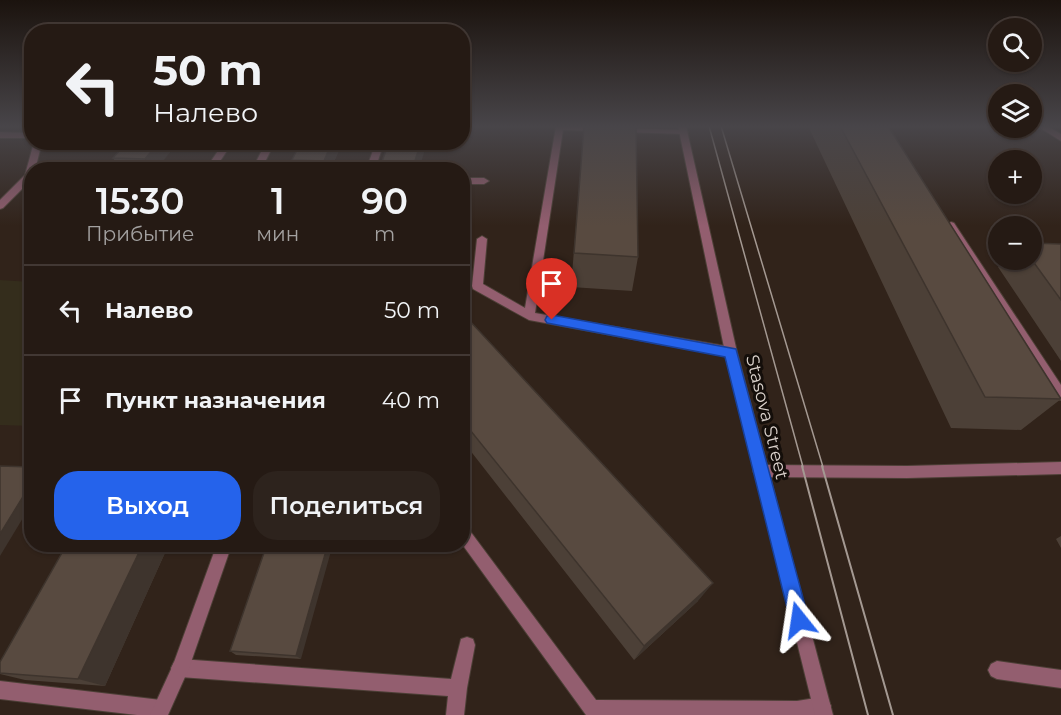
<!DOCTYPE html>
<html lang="ru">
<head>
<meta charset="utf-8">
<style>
	:root { --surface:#251a14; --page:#2d231d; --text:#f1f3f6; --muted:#a3a1a0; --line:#423834; --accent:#2563eb }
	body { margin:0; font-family:Montserrat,sans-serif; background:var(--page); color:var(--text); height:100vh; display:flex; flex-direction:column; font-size:22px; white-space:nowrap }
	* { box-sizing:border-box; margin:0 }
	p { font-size:20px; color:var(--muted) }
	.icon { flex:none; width:33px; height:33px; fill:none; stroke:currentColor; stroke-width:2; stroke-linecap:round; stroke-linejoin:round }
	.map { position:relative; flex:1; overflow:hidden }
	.drawer { position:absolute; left:24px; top:162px; width:446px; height:390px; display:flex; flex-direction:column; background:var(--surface); border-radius:24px; box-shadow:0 2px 4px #0004,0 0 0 2px var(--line) }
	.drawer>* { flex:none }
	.guide { position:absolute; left:24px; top:24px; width:446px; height:126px; border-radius:24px; box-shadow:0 2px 4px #0004,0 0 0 2px var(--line); background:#251a14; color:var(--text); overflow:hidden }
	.tools { position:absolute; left:988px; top:18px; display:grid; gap:12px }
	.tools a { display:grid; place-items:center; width:54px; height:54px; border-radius:50%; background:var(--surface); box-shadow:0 2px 4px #0004,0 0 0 2px var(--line); font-size:30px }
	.pin { position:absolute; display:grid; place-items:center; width:51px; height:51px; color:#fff; margin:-62px -26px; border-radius:50% 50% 50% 0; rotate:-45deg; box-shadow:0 0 6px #0007 }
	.pin .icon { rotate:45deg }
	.me { position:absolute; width:66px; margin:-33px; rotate:345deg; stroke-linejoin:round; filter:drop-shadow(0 0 4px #0008) }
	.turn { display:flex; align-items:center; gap:21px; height:126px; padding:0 30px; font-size:27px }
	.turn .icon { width:78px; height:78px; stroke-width:2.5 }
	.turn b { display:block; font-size:42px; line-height:51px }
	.eta { display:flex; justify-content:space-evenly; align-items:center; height:102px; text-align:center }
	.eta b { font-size:36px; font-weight:600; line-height:42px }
	.button { display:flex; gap:12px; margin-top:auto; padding:12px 30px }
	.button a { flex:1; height:69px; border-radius:24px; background:var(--accent); color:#fff; font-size:24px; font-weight:600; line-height:69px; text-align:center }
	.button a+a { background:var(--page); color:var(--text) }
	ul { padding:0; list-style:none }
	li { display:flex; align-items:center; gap:18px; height:90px; padding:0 30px; border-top:2px solid var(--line) }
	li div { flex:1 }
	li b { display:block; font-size:22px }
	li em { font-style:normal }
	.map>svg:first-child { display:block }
	.education { fill:#342d1c }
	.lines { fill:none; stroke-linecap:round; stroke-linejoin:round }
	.lane-casing { stroke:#4c3f36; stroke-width:2 }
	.street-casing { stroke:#4c3f36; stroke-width:2 }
	.lane { fill:#935e6f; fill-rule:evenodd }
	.street { fill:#935e6f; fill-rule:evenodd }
	.tram-far1 { stroke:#a49992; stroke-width:1.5 }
	.tram { stroke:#a49992; stroke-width:2 }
	.wall { fill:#4c4037 }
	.shaded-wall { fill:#3e342d }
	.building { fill:#584a40; stroke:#3e342d; stroke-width:1.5 }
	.route { fill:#2563eb; stroke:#184099; stroke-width:1.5 }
	.labels { text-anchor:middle; stroke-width:6; stroke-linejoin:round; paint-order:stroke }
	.street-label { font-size:18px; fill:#dbd2cc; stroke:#140e0a }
</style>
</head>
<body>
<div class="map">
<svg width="1061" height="715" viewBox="0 0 1061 715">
	<rect width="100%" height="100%" fill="#31231a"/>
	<path class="education" d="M0,280L31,282V426L0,425Z"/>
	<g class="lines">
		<g class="lane-casing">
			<path id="lane" d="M556,126L599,127L603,129L599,131L563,130L535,313L731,347L735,349L737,352L735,355L731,357L529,320L473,289L472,286L477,239L482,236L487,239L483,284L525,308Z
				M617,128L684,130L688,132L684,134L620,132H617Z
				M0,132L32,133V138H0Z
				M34,142H42L35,170H32V179L3,208L0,209V200L25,175Z
				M224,142H233L214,170H205Z
				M266,142H275L261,170H252Z
				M462,178H484L489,181L484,184H462Z
				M951,222L954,223L1061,385V400L1057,399L946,225Z
				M1061,462V474L907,478L760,477L755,475L753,471L755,467L760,465L907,466Z
				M462,525L467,527L596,700L797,701L822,697L828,700L831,706L828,712L821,715H586L462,544Z
				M467,637L473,639L475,645L467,688L464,715H446L448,696L180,677L174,674L171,668L174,662L180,659L451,679L461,639Z
				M997,661L1061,670V688L997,679L991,676L988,670L991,664Z
				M0,681L161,700L167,703L170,709L167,715H137L0,699Z"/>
		</g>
		<g class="street-casing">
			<path id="street" d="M678,126H686L737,352L833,715H815L725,352Z
				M1037,126H1047L1061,134V141Z
				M376,142H384L375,170H366Z
				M217,544H232L189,668L168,715H150L173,665Z"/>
		</g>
		<use href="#lane" class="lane"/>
		<use href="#street" class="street"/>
		<path class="tram-far1" d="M709,126L803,467
			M721,126L823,467"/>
		<path class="tram" d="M802,466L868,715
			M822,466L893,715"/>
	</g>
	<path class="wall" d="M584,126L638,257L632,291L571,287Z
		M808,126H888L1061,399L1021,430L951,428Z
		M127,142L156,170H120L113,158Z
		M301,142H343L330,170H296L292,160Z
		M1061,244V361L998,267L1005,260H1032Z
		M32,245V258L26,252Z
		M462,322L698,601L634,660L462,440Z
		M1061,536V548L1056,539Z
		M67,544H169L105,686L25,680L0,674V662Z
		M267,544L301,659L236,655L230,651Z"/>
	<path class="shaded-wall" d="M159,142H178L156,170H151L145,159Z
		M332,142H343L330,170H326L324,161Z
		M421,142H427L419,170H412Z
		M32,482V503L0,556V534Z
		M143,544H169L105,686L78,679Z
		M328,544H333L301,659L296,656Z
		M713,583L698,601L634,660L644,646Z"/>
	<path class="building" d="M584,126H636L638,257L574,253Z
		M840,126H888L1061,399L985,397Z
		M127,142H159L145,159L113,158Z
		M301,142H332L324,161L292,160Z
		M389,142H421L412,170H379Z
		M1032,243L1061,244V300L1032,260Z
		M32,245V252H26Z
		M468,319L713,583L644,646L462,420V322Z
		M0,466L32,467V482L0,534Z
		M67,544H143L78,679L0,673V662Z
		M267,544H328L296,656L230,651Z"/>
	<linearGradient id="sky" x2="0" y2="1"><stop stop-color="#1b130e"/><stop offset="0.56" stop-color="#484549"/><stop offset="1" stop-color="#484549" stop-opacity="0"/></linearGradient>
	<rect width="1061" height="226" fill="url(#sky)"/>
	<path class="route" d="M552,315L736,349L809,620L806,627L799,630L793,627L790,620L725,357L547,323L545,320L547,316Z"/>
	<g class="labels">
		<g class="street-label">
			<text transform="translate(767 417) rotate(76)" y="6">Stasova Street</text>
		</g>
	</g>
</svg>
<div class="tools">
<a><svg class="icon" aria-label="search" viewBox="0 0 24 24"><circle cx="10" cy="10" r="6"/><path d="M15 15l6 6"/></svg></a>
<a><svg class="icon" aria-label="layers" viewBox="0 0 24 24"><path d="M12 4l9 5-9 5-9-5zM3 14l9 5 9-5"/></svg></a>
<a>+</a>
<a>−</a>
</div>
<div class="pin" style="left:552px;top:320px;background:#d93025"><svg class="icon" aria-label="arrive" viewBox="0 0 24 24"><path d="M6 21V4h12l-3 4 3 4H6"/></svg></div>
<svg class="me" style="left:799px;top:620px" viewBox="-20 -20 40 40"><path d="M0-17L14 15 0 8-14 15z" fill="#2563eb" stroke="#fff" stroke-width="4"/></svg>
<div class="guide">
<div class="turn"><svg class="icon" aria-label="left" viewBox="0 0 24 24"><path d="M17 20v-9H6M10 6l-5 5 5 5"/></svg><div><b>50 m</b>Налево</div></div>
</div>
<section class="drawer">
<div class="eta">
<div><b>15:30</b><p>Прибытие</p></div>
<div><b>1</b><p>мин</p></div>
<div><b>90</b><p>m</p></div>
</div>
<ul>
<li><svg class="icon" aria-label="left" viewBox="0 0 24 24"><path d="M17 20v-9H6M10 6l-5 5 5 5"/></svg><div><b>Налево</b></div><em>50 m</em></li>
<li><svg class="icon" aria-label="arrive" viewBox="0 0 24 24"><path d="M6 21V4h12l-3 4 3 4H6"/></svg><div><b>Пункт назначения</b></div><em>40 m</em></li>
</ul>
<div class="button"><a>Выход</a><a>Поделиться</a></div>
</section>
</div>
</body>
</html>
